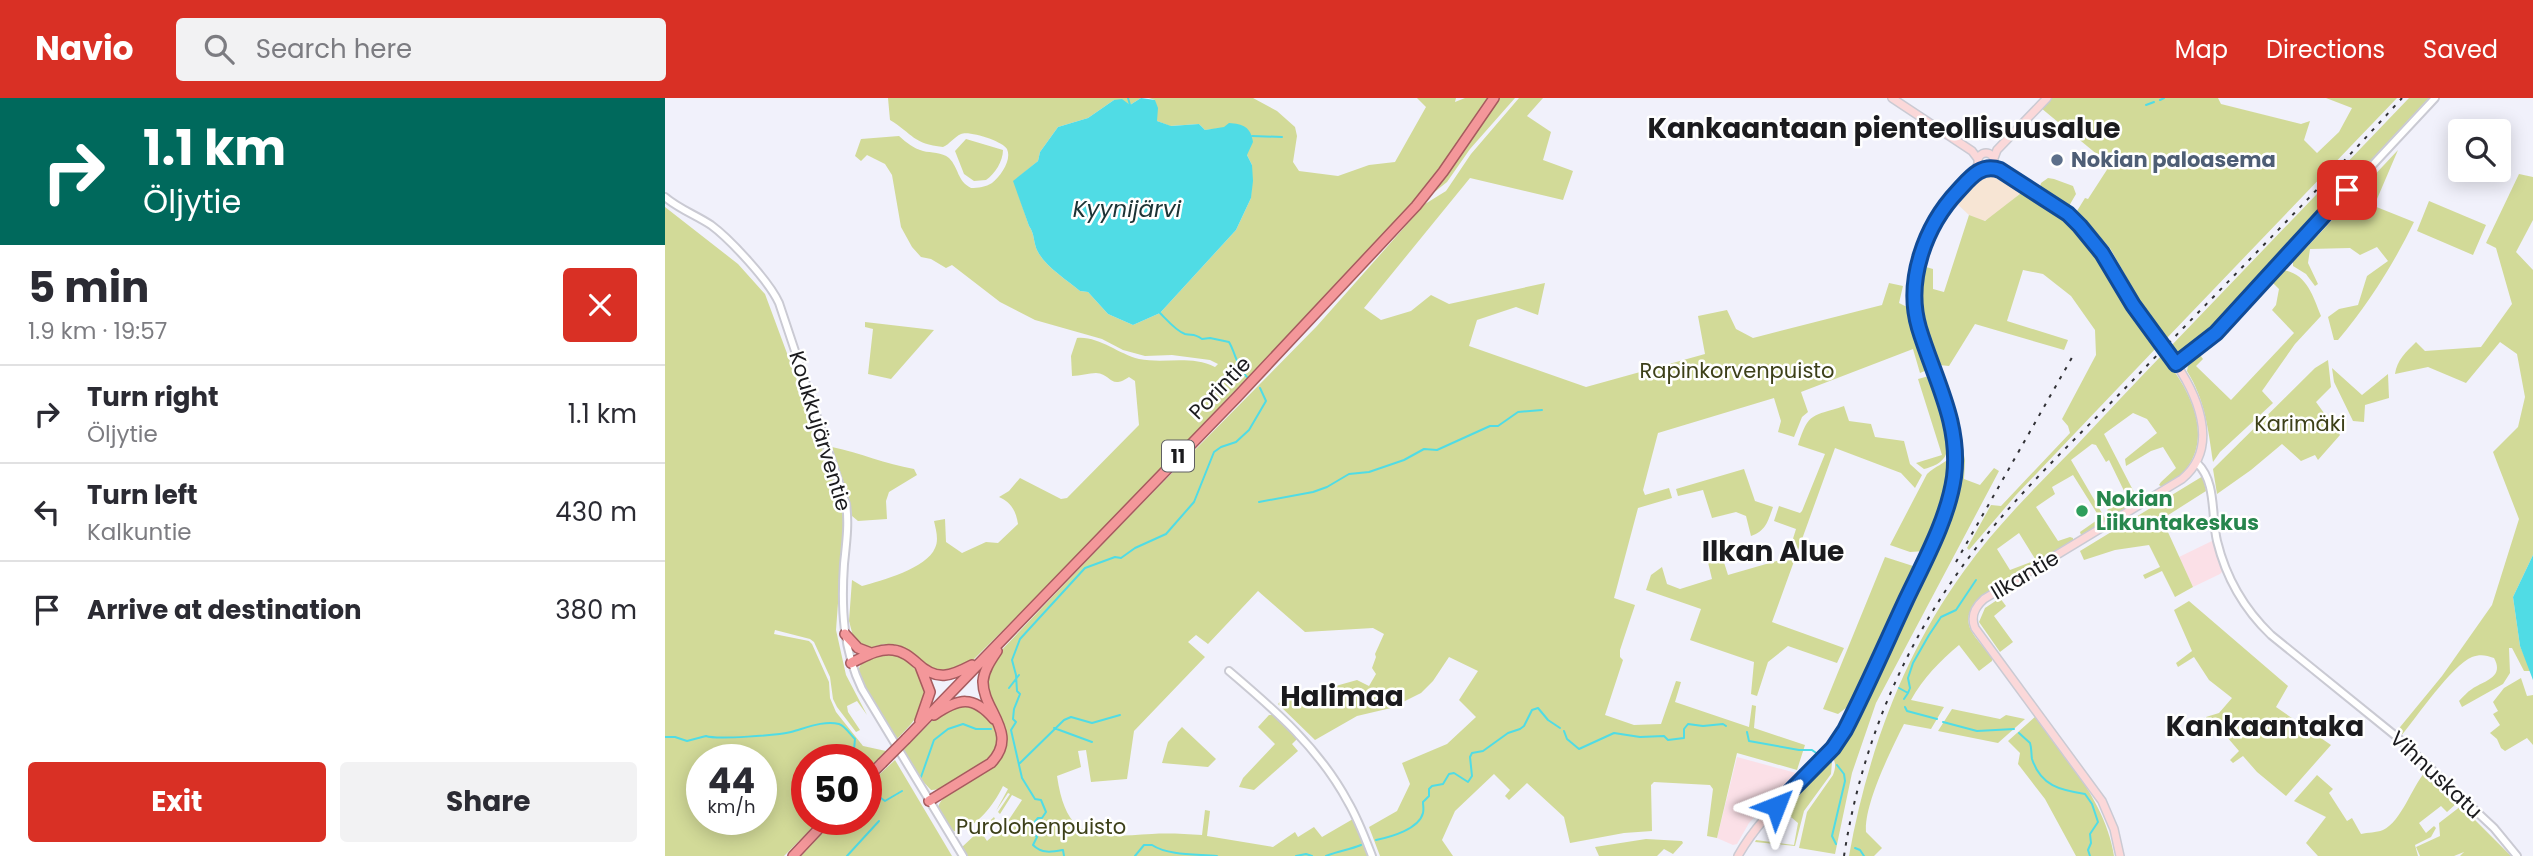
<!DOCTYPE html>
<html lang="en">
<head>
<meta charset="utf-8">
<style>
	:root { --surface:#fff; --page:#f2f2f3; --text:#2b2b33; --muted:#7c7c81; --line:#e1e1e2; --accent:#d93025 }
	body { margin:0; font-family:Poppins,sans-serif; background:var(--page); color:var(--text); height:100vh; display:flex; flex-direction:column; font-size:26px; white-space:nowrap }
	* { box-sizing:border-box; margin:0 }
	p { font-size:23px; color:var(--muted) }
	.icon { flex:none; width:38px; height:38px; fill:none; stroke:currentColor; stroke-width:2; stroke-linecap:round; stroke-linejoin:round }
	.map { position:relative; flex:1; overflow:hidden }
	.sheet { display:flex; flex-direction:column; background:var(--surface); width:665px }
	.sheet>* { flex:none }
	.hud { background:#00695c; color:#fff; overflow:hidden }
	.buttons { position:absolute; left:1783px; top:21px; display:grid; gap:14px }
	.buttons a { display:grid; place-items:center; width:63px; height:63px; border-radius:7px; background:var(--surface); box-shadow:0 4px 18px #0003; font-size:35px }
	.speed { position:absolute; left:21px; top:646px; display:flex; gap:14px; font-size:35px; font-weight:700; text-align:center }
	.speed>* { display:grid; place-content:center; width:91px; height:91px; border-radius:50%; background:var(--surface); box-shadow:0 4px 18px #0003; line-height:1 }
	.speed small { font-size:18px; font-weight:400 }
	.speed .limit { border:10px solid #d22; background:#fff; color:#111 }
	.pin { position:absolute; display:grid; place-items:center; width:60px; height:60px; color:#fff; margin:-30px; border-radius:14px; box-shadow:0 4px 10px #0006 }
	.me { position:absolute; width:77px; margin:-38px; rotate:45deg; stroke-linejoin:round; filter:drop-shadow(0 0 5px #0008) }
	.turn { display:flex; align-items:center; gap:24px; height:147px; padding:0 28px; font-size:32px }
	.turn .icon { width:91px; height:91px; stroke-width:2.5 }
	.turn b { display:block; font-size:49px; line-height:60px }
	.round { display:grid; place-items:center; flex:none; width:74px; height:74px; border-radius:7px; background:var(--page) }
	.overview { display:flex; align-items:center; justify-content:space-between; height:119px; padding:0 28px }
	h1 { font-size:42px; font-weight:700; line-height:52px }
	.cta { display:flex; gap:14px; margin-top:auto; padding:14px 28px }
	.cta a { flex:1; height:80px; border-radius:7px; background:var(--accent); color:#fff; font-size:28px; font-weight:700; line-height:80px; text-align:center }
	.cta a+a { background:var(--page); color:var(--text) }
	ul { padding:0; list-style:none }
	li { display:flex; align-items:center; gap:21px; height:98px; padding:0 28px; border-top:2px solid var(--line) }
	li div { flex:1 }
	li b { display:block; font-size:26px }
	li em { font-style:normal }
	header { display:flex; align-items:center; gap:42px; box-sizing:border-box; height:98px; padding:0 35px; background:var(--accent); color:#fff }
	header strong { font-size:33px }
	nav { display:flex; gap:38px; margin-inline-start:auto; font-size:24px }
	.search { width:490px; height:63px; background:var(--page); display:flex; align-items:center; gap:18px; box-sizing:border-box; padding:0 24px; border-radius:7px; color:var(--muted); font-size:26px }
	main { display:flex; flex:1; min-height:0 }
	.map>svg:first-child { display:block }
	.commercial { fill:#f7e5d4 }
	.education { fill:#fbe0e7 }
	.green { fill:#d2da98; fill-rule:evenodd }
	.water { fill:#50dce5 }
	.lines { fill:none; stroke-linecap:round; stroke-linejoin:round }
	.stream { stroke:#50dce5; stroke-width:2 }
	.tertiary-casing { stroke:#cacad3; stroke-width:10 }
	.secondary-casing { stroke:#cacad3; stroke-width:10 }
	.trunk-casing { stroke:#a65b5e; stroke-width:12 }
	.tertiary { stroke:#fff; stroke-width:6 }
	.secondary { stroke:#fbd8d9; stroke-width:7 }
	.trunk { stroke:#f4979a; stroke-width:9 }
	.rail { stroke:#313135; stroke-width:2; stroke-dasharray:3.5 7; stroke-linecap:butt }
	.secondary-bridge-casing { stroke:#cacad3; stroke-width:10; stroke-linecap:butt }
	.trunk-bridge-casing { stroke:#a65b5e; stroke-width:12; stroke-linecap:butt }
	.secondary-bridge { stroke:#fbd8d9; stroke-width:7 }
	.trunk-bridge { stroke:#f4979a; stroke-width:9 }
	.route-casing { stroke:#114b97; stroke-width:18 }
	.route { stroke:#1a73e8; stroke-width:12 }
	.service-dot { fill:#5c6f8a; stroke:#fff; stroke-width:2.5 }
	.leisure-dot { fill:#2e9e5b; stroke:#fff; stroke-width:2.5 }
	.labels { text-anchor:middle; stroke-width:5; stroke-linejoin:round; paint-order:stroke }
	.shield { fill:#fff; stroke:#5f5f62; stroke-width:2 }
	.shield-label { font-size:19px; font-weight:bold; fill:#1b1b1e }
	.service-label { font-size:21px; font-weight:bold; fill:#4e5e75; stroke:#fff; text-anchor:start }
	.park-label { font-size:21px; fill:#3d4019; stroke:#fff }
	.street-label { font-size:21px; fill:#1b1b1e; stroke:#fff }
	.leisure-label { font-size:21px; font-weight:bold; fill:#27864d; stroke:#fff; text-anchor:start }
	.water-label { font-size:23px; font-style:italic; fill:#1c3335; stroke:#fff }
	.district-label { font-size:28px; font-weight:bold; fill:#1b1b1e; stroke:#fff }
</style>
</head>
<body>
<header>
<strong>Navio</strong>
<div class="search"><svg class="icon" aria-label="search" viewBox="0 0 24 24"><circle cx="10" cy="10" r="6"/><path d="M15 15l6 6"/></svg>Search here</div>
<nav><a>Map</a><a>Directions</a><a>Saved</a></nav>
</header>
<main>
<section class="sheet">
<div class="hud">
<div class="turn"><svg class="icon" aria-label="right" viewBox="0 0 24 24"><path d="M7 20v-9h11M14 6l5 5-5 5"/></svg><div><b>1.1 km</b>Öljytie</div></div>
</div>
<div class="overview"><div><h1>5 min</h1><p>1.9 km · 19:57</p></div><a class="round" style="background:#d93025;color:#fff"><svg class="icon" aria-label="close" viewBox="0 0 24 24"><path d="M6 6l12 12M18 6L6 18"/></svg></a></div>
<ul>
<li><svg class="icon" aria-label="right" viewBox="0 0 24 24"><path d="M7 20v-9h11M14 6l5 5-5 5"/></svg><div><b>Turn right</b><p>Öljytie</p></div><em>1.1 km</em></li>
<li><svg class="icon" aria-label="left" viewBox="0 0 24 24"><path d="M17 20v-9H6M10 6l-5 5 5 5"/></svg><div><b>Turn left</b><p>Kalkuntie</p></div><em>430 m</em></li>
<li><svg class="icon" aria-label="arrive" viewBox="0 0 24 24"><path d="M6 21V4h12l-3 4 3 4H6"/></svg><div><b>Arrive at destination</b></div><em>380 m</em></li>
</ul>
<div class="cta"><a>Exit</a><a>Share</a></div>
</section>
<div class="map">
<svg width="1868" height="758" viewBox="0 0 1868 758">
	<rect width="100%" height="100%" fill="#f1f1fb"/>
	<path class="commercial" d="M1322,75L1346,89L1350,87L1349,85L1363,92L1358,93L1326,120L1316,124L1304,117L1288,102L1295,94L1299,98Z"/>
	<path class="education" d="M1549,442L1558,473L1555,476L1528,489L1514,459Z
		M1072,659L1131,675L1084,725L1072,746L1068,747L1052,740Z"/>
	<path class="green" d="M223,0H476L465,7L449,2L423,20L393,29L375,54L373,63L349,83L364,128C370,136 368,145 373,154C381,169 402,182 415,193L423,194L443,216L468,227L495,215L571,132L586,100L587,67L582,57L559,30L540,32L534,26L505,28L492,23L490,2L484,0H588L612,13L630,29L632,38L628,64L634,73L673,78L704,67L730,64L761,9L752,0H791L790,4L800,0H825L752,102L399,472L304,566L287,574L270,573L233,547L219,546L204,550L199,549L189,542L184,523L187,482L197,488C216,483 262,470 270,450C274,442 271,432 269,423L280,421L281,444L297,455L321,444L333,445L353,426C351,413 346,404 334,399L344,393L355,380L396,401L402,400L474,327L470,283L464,279C445,292 447,276 431,275C424,275 415,278 407,278L406,258L412,240C434,238 453,256 474,261C499,266 526,257 550,269L553,266L545,262L507,257L480,258L458,252L437,241L370,222L335,204L287,167L281,170L266,161L256,159L247,149L236,129L227,77L220,66L202,57L196,63L190,58L196,41L234,38C242,45 248,50 258,53C266,55 277,54 284,60C294,70 292,83 306,90C313,90 321,89 327,85C336,78 347,62 342,51C338,43 303,32 296,36C289,39 285,46 278,49C248,46 248,36 225,22Z
		M835,0H850L805,51L782,84L767,96Z
		M854,0H878L862,18L886,34L878,62L908,73L898,102L805,80L699,210L716,222L746,213L766,197L784,206L880,185L873,217L851,209L812,222L804,248L921,289L1040,256L1033,218L1062,212L1071,231L1088,240L1217,207L1224,185L1238,188L1234,205L1242,209L1262,272L1255,275L1248,251L1136,294L1143,314L1137,319L1129,339L1113,334L1116,323L1109,300L993,335L978,392L980,397L1004,390L1007,400L973,410L949,500L970,507L955,552V559L958,562L940,617L969,627L996,626L1011,583L1016,584L1010,604L1084,629L1087,607L1091,608L1089,630L1140,647L1132,672L1072,655L1052,740L1042,738L1048,691L1045,687L989,684L986,687L987,733L959,735L905,745L899,719L862,685L844,702L840,698L845,692L829,676L790,713L777,742L788,758H715L704,729L732,713L745,686L737,665L782,646L811,619L794,602L813,573L784,559L768,583L756,595L726,610L692,618L650,642L613,606L622,596L636,607L649,602L660,591L692,582L704,588L711,576L707,570L711,559L710,556L719,536L708,530L640,534L593,493L543,546L531,537L523,544L540,559L469,633L462,681L426,684L421,652L413,653L416,669L392,678C402,746 431,739 487,736C503,735 520,736 537,737L540,712L545,713L542,738L608,749L630,734L633,739L649,729L657,739L688,721L703,758H300L296,750L329,719L330,721L316,734L322,743L341,726L357,702L347,697L335,716L333,714L345,696L343,695L331,713L343,691L338,688C328,708 313,728 291,734L283,730L273,709C281,687 326,679 339,648C349,625 320,604 321,581C322,573 329,564 332,557L453,430L652,228L760,106L781,93L806,56Z
		M1385,0H1553L1556,6L1636,26L1645,23L1639,42L1652,55L1674,34L1687,10L1661,0H1732L1501,241L1481,214L1445,150L1412,113L1420,100L1423,101L1445,67L1376,10Z
		M1744,0H1764L1542,238L1514,258L1506,248Z
		M301,41L338,52C338,63 330,76 321,82L309,83L299,76L290,53Z
		M1733,52L1709,108L1749,124C1728,167 1704,205 1673,242H1669L1663,219L1674,211L1693,207L1702,178L1723,163L1712,149L1695,157L1685,150L1645,151L1643,165L1653,186L1650,188L1641,176L1628,168V164Z
		M1854,76L1868,79V122L1851,154L1868,172V457L1848,499L1855,548L1866,573H1859L1847,550H1844L1845,575L1838,586L1797,609L1794,603C1798,599 1802,594 1807,591C1818,583 1840,580 1829,560C1821,557 1815,556 1807,559C1787,567 1751,620 1736,638L1731,634L1777,578L1827,507L1854,421L1828,354L1853,329L1860,299L1852,256L1835,244L1801,285L1763,269L1730,276C1732,262 1741,254 1751,244L1760,253L1816,249L1847,206L1831,150L1821,145Z
		M1383,80L1389,81L1408,88L1411,96L1404,108L1375,89L1376,85Z
		M1360,92C1369,95 1376,101 1383,107C1435,144 1457,198 1493,248L1351,397L1304,452L1302,450L1326,407L1336,408L1405,335L1403,328L1397,321L1431,257L1430,232L1406,198L1378,176L1358,172L1342,223L1403,242L1399,252L1310,226L1284,268L1274,267C1269,252 1262,237 1257,221C1248,192 1259,159 1269,131L1272,133L1261,169L1268,171V191L1279,194L1304,117L1320,123Z
		M1764,103L1821,127L1808,157L1752,133Z
		M0,109L73,166L100,196L176,401L179,425L171,532L181,577L202,617L192,603L182,608L183,614L195,632L191,634L172,609L168,601L165,579L149,544L145,541L110,532L109,536L144,543L147,546L164,584L165,600L171,614L198,648L221,653L201,674V662H142V721H156L119,758H0ZM37,662H96V721H37Z
		M1618,172C1642,176 1648,198 1656,218L1630,246L1597,293L1608,305L1555,354L1548,364C1543,330 1540,302 1522,273L1523,268L1535,257L1538,261L1531,268L1566,302L1629,235L1607,212L1611,207L1614,191L1608,185L1601,192L1599,190Z
		M200,224L269,232L226,281L203,276L208,231L200,229Z
		M1497,257C1521,286 1549,333 1522,370C1516,378 1506,384 1497,389L1494,387L1496,384L1511,370L1498,349L1486,353L1461,368L1460,361L1492,335L1482,321L1468,315L1439,336L1472,400L1469,406L1448,419L1442,412L1462,399L1444,362L1441,364L1431,347L1427,346L1406,362L1441,422L1440,424L1416,437L1415,434L1435,420L1408,377L1387,389L1390,396L1371,409L1393,443L1405,439L1408,440V444L1374,464H1372L1354,435L1332,451L1345,472L1366,464L1367,466L1364,470C1345,482 1291,503 1306,532C1311,542 1320,550 1327,559V563L1314,573L1294,547C1275,563 1258,580 1246,602L1279,609L1266,631L1239,626C1226,652 1199,706 1201,734L1217,750L1209,758H1184C1202,657 1238,557 1299,473C1331,428 1370,390 1409,350C1438,319 1467,288 1497,257Z
		M1663,262L1666,289L1651,304L1675,337L1653,362L1650,357L1636,363L1617,346L1586,372L1552,396L1548,371L1650,270Z
		M1667,270L1697,297L1723,276L1724,300L1700,307L1699,324L1688,323L1669,284Z
		M1264,278C1269,296 1287,338 1281,356C1278,365 1267,369 1259,371L1251,365L1277,357L1253,281Z
		M1179,308L1184,323L1206,326L1210,339L1239,343L1245,366L1257,377L1250,390L1236,375L1170,350L1107,524L1179,550L1172,565L1123,548L1103,564L1092,598L1086,596L1089,564L1025,542L1036,511L981,492L986,477L997,469L1002,486L1015,491L1047,481L1041,456L1055,452L1063,477L1122,460L1131,431L1109,423L1114,408L1135,415L1137,413L1160,356L1133,347C1144,313 1147,319 1179,308Z
		M1294,327L1300,363L1299,381L1315,387L1329,370L1334,373L1211,605L1187,675L1170,756L1134,750L1142,714L1168,677C1171,669 1171,664 1166,656L1198,608L1278,434L1292,378L1293,361L1290,328Z
		M167,349C196,355 220,366 249,371L252,377L224,394L221,403L222,421L193,423L187,418L184,400Z
		M1287,357L1281,403L1260,453L1245,454L1225,447L1262,376C1270,368 1280,366 1287,357Z
		M1079,371L1090,403L1108,409C1103,423 1101,433 1086,438L1081,418L1071,414L1047,420L1038,392L1013,398L1011,391Z
		M1538,378L1541,393L1497,421L1528,489L1510,499L1497,473L1480,481L1478,477L1495,469L1484,447L1450,452L1419,462L1415,453Z
		M1220,459L1248,468L1251,473L1189,604L1173,616L1158,611Z
		M1335,500L1341,508L1329,518L1348,544L1335,554L1314,524L1320,510Z
		M1524,503L1623,588L1611,609L1666,647L1621,698L1592,674L1578,658L1568,665L1565,662L1574,653L1550,625L1541,621V619L1554,615L1567,600L1544,582L1529,559L1513,569L1511,565L1527,553L1509,512Z
		M220,555C233,555 240,560 249,570C274,598 252,621 231,642C223,630 187,579 195,568C199,561 212,558 220,555Z
		M1856,580L1862,598L1868,597V647L1862,640L1840,653L1836,650L1832,641L1825,635L1835,627L1828,616L1833,613L1828,604L1839,590Z
		M297,606C308,607 312,610 321,617C353,644 318,666 296,679C286,684 277,692 266,692L251,676L237,653L270,620Z
		M1287,611L1335,621L1341,617L1360,621L1333,645L1273,633Z
		M604,617H609L633,640L627,646L633,653L589,692L574,689L578,680L610,646L593,629Z
		M1371,618C1401,661 1441,705 1449,758H1411L1380,701L1353,666L1355,655L1343,643Z
		M517,629L551,661L543,669L497,665L503,644Z
		M1164,659L1167,664L1166,676L1139,713L1130,748L1090,744L1091,742L1129,747L1133,725L1114,709Z
		M230,662L287,758H136L171,721H201V689Z
		M1760,674L1793,704L1782,714L1776,708L1754,725L1761,735L1769,728L1771,730L1766,739L1750,747L1753,758H1653L1641,745L1661,719L1629,703L1652,677L1668,691L1664,695L1682,723L1687,720L1696,736C1703,734 1711,735 1718,732C1736,724 1747,689 1760,674Z
		M1796,708L1846,758H1795L1799,754L1789,758H1755L1751,749L1775,738L1774,725Z
		M981,741L1017,743L1018,745L1008,756L999,751L992,758H934L930,749Z"/>
	<path class="water" d="M476,0L490,2L493,10L492,23L506,28L534,26L540,32L559,29L564,25C578,26 586,29 588,44L582,57L587,67L588,83L586,100L571,132L495,215L468,227L443,216L423,194L415,193C402,182 381,169 373,154C368,145 370,136 364,128L348,83L373,63L375,54L393,29L423,20L449,2L457,1L465,7Z
		M1868,457V582L1855,548L1848,499Z"/>
	<g class="lines">
		<path class="stream" d="M463,0L465,7
			M1495,2L1499,0
			M1481,7L1489,4
			M587,38L617,39
			M495,215C502,222 511,233 520,236C528,238 528,235 537,241L545,240L564,244C571,256 572,270 582,279
			M594,404L648,394L662,389L684,376L704,374L739,362L759,351L772,352L825,328H833L853,314L877,312
			M344,590L354,577
			M1234,590L1243,595L1239,601
			M1243,595L1245,590L1243,580L1248,565L1264,537L1276,519L1291,512L1311,482
			M1240,609L1242,613L1272,621
			M1278,624L1312,633L1349,631
			M389,630L427,644
			M899,633L902,641L914,651L949,635L975,639L999,638L1003,642L1019,640V631L1023,626L1038,628L1058,626L1061,628
			M1082,634L1084,643L1134,652H1147L1154,657
			M1354,635L1365,645C1367,651 1366,656 1367,661C1376,688 1395,692 1420,696L1427,706L1433,724L1425,736L1426,745L1423,752L1425,758
			M0,639H10L22,643L41,638C51,642 114,637 126,634C141,630 159,622 174,626C180,628 185,636 190,641L188,662
			M1163,662L1166,664
			M355,665L399,622L406,619L427,625L455,617
			M256,679L269,642L283,631L298,626L311,631H326
			M202,690L220,703L237,693
			M711,742C726,739 754,731 758,715C759,711 758,708 758,704L764,698V691L767,688L778,686L784,676L789,675L803,684L807,678L805,659L807,655L818,653L843,635L855,631L859,628L867,612L873,610L883,622L895,630
			M1171,746L1167,738L1180,683L1179,676L1172,667
			M1190,750L1195,752L1199,758
			M182,758L214,723
			M399,758L398,752C387,754 377,756 368,747L372,739L367,733L368,726L373,720H377L381,714L376,702L370,701L357,680L346,632L351,624L348,621L349,611L355,596L352,593L351,577L347,562L355,541L420,470L450,459L456,460L470,450L501,436L529,404L549,354L556,349L571,344L584,332L601,303L595,290
			M470,758L479,747H487C504,758 532,756 552,758
			M631,758L641,756L647,758
			M661,758C673,753 684,752 696,747"/>
		<g class="tertiary-casing">
			<path id="tertiary" d="M0,99C14,111 31,117 46,127C65,141 104,183 114,205L181,406C184,426 181,446 179,466C176,510 178,552 197,591L298,758
				M1511,266L1551,235L1770,0
				M1532,365C1552,384 1546,418 1552,443C1561,480 1579,511 1606,537L1732,639L1829,730L1852,758
				M564,573C610,612 654,650 683,704C693,721 700,740 707,758"/>
		</g>
		<g class="secondary-casing">
			<path id="secondary" d="M1227,0L1307,53L1313,61
				M1313 63a8 8 0 1 1 16 0a8 8 0 1 1-16 0Z
				M1329,60L1332,52L1382,0
				M1327,69L1335,72C1358,86 1383,100 1403,116C1443,149 1461,200 1491,240
				M1073,758C1100,709 1149,677 1180,632C1198,597 1214,561 1230,525C1260,463 1300,396 1286,324C1275,264 1240,230 1254,165C1259,141 1271,118 1288,99C1297,88 1308,79 1313,66
				M1455,758L1449,731L1437,703L1310,530C1305,518 1310,509 1319,501L1517,381C1557,348 1531,293 1506,259"/>
		</g>
		<g class="trunk-casing">
			<path id="trunk" d="M180,536L193,550L206,555
				M186,565C199,559 213,550 228,552C238,553 245,559 252,565C272,584 286,578 307,567
				M255,568L265,594L255,623
				M269,617C294,600 308,597 329,621
				M241,641L572,299L751,108L778,74L829,0
				M201,681L217,665
				M264,703L326,665C355,635 317,612 318,583C319,572 326,562 332,553
				M128,758L163,721"/>
		</g>
		<use href="#tertiary" class="tertiary"/>
		<use href="#secondary" class="secondary"/>
		<use href="#trunk" class="trunk"/>
		<path class="rail" d="M1291,464L1409,256
			M1179,758C1196,647 1240,543 1308,454C1357,390 1418,334 1474,276C1562,184 1652,94 1737,0"/>
		<g class="secondary-bridge-casing">
			<path id="secondary-bridge" d="M1491,240L1506,259"/>
		</g>
		<g class="trunk-bridge-casing">
			<path id="trunk-bridge" d="M217,665L241,641"/>
		</g>
		<use href="#secondary-bridge" class="secondary-bridge"/>
		<use href="#trunk-bridge" class="trunk-bridge"/>
	</g>
	<g class="lines">
		<g class="route-casing">
			<path id="route" d="M1111,708L1168,650L1180,632C1202,589 1221,545 1241,502C1259,464 1283,421 1289,379C1296,325 1269,280 1254,230C1240,183 1260,128 1293,93C1305,80 1316,65 1335,72L1403,116L1415,128L1437,155L1468,207L1511,266L1551,235L1682,92"/>
		</g>
		<use href="#route" class="route"/>
	</g>
	<circle class="service-dot" cx="1392" cy="62" r="7"/>
	<circle class="leisure-dot" cx="1417" cy="413" r="7"/>
	<g class="labels">
		<rect class="shield" x="497" y="342.5" width="32" height="31" rx="5"/>
		<g class="shield-label">
			<text x="513" y="365">11</text>
		</g>
		<g class="service-label">
			<text x="1406" y="69">Nokian paloasema</text>
		</g>
		<g class="park-label">
			<text x="1072" y="280">Rapinkorvenpuisto</text>
			<text x="1635" y="333">Karimäki</text>
			<text x="376" y="736">Purolohenpuisto</text>
		</g>
		<g class="street-label">
			<text transform="translate(555 290) rotate(-46)" y="7">Porintie</text>
			<text transform="translate(155 333) rotate(73)" y="7">Koukkujärventie</text>
			<text transform="translate(1360 477) rotate(-31)" y="7">Ilkantie</text>
			<text transform="translate(1771 677) rotate(43)" y="7">Vihnuskatu</text>
		</g>
		<g class="leisure-label">
			<text x="1431" y="408">Nokian<tspan x="1431" dy="24">Liikuntakeskus</tspan></text>
		</g>
		<g class="water-label">
			<text x="462" y="119">Kyynijärvi</text>
		</g>
		<g class="district-label">
			<text x="1219" y="40">Kankaantaan pienteollisuusalue</text>
			<text x="1108" y="463">Ilkan Alue</text>
			<text x="677" y="608">Halimaa</text>
			<text x="1600" y="638">Kankaantaka</text>
		</g>
	</g>
</svg>
<div class="buttons">
<a><svg class="icon" aria-label="search" viewBox="0 0 24 24"><circle cx="10" cy="10" r="6"/><path d="M15 15l6 6"/></svg></a>
</div>
<div class="speed"><div>44<small>km/h</small></div><div class="limit">50</div></div>
<div class="pin" style="left:1682px;top:92px;background:#d93025"><svg class="icon" aria-label="arrive" viewBox="0 0 24 24"><path d="M6 21V4h12l-3 4 3 4H6"/></svg></div>
<svg class="me" style="left:1111px;top:708px" viewBox="-20 -20 40 40"><path d="M0-17L14 15 0 8-14 15z" fill="#1a73e8" stroke="#fff" stroke-width="4"/></svg>
</div>
</main>
</body>
</html>
